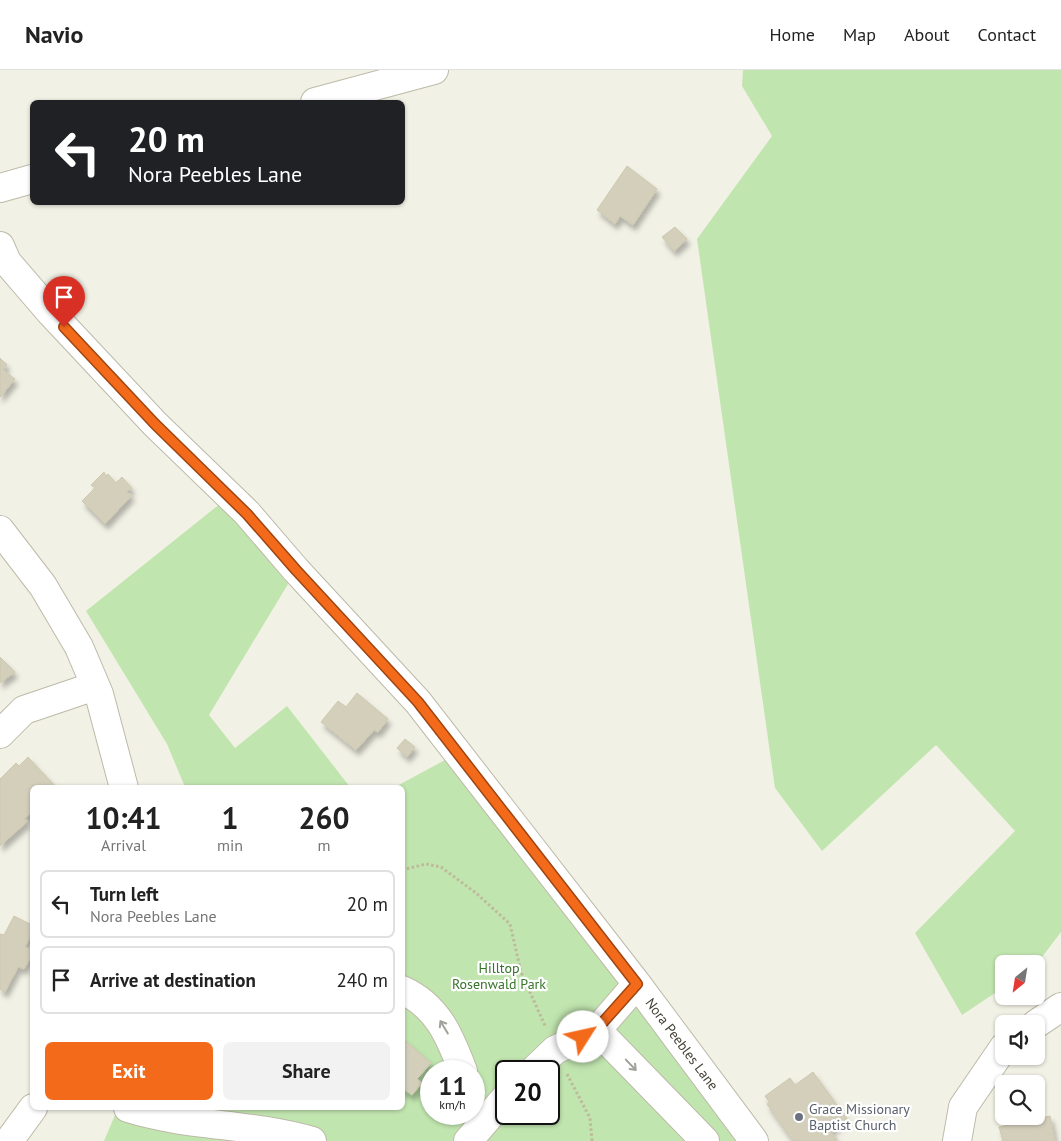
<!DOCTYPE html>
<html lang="en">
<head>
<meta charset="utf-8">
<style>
	:root { --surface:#fff; --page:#f2f2f2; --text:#222; --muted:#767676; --line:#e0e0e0; --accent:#f36a1b }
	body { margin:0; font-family:"PT Sans",sans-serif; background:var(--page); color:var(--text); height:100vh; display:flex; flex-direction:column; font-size:19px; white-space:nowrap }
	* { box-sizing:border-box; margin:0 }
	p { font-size:16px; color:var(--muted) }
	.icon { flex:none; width:28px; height:28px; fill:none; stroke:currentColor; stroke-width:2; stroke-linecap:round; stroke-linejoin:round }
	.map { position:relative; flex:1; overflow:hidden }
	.details { position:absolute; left:30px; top:715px; width:375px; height:325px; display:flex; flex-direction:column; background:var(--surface); border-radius:8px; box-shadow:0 1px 4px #0004 }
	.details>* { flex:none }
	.top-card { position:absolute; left:30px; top:30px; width:375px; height:105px; border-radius:8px; box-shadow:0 1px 4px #0004; background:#202124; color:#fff; overflow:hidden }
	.needle { width:32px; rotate:210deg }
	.controls { position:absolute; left:995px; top:885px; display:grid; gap:10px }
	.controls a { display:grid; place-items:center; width:50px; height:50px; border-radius:8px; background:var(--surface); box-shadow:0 1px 4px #0004; font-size:25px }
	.speed { position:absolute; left:420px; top:990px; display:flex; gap:10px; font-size:25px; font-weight:700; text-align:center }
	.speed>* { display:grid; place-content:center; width:65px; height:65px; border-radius:50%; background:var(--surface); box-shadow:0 1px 4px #0004; line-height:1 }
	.speed small { font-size:12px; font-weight:400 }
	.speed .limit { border:2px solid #111; border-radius:8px; background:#fff; color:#111 }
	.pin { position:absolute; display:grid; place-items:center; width:42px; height:42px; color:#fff; margin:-51px -21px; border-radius:50% 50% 50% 0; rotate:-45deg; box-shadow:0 0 5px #0007 }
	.pin .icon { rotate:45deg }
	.me { position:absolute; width:55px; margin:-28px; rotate:55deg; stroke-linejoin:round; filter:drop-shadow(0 0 4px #0008) }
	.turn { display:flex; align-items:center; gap:18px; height:105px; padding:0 15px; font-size:22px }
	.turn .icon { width:65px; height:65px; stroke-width:2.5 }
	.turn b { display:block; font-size:35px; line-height:42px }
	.eta { display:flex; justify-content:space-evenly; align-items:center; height:85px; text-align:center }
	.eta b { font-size:30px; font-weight:700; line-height:35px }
	.action { display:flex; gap:10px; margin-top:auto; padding:10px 15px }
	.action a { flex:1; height:58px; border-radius:8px; background:var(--accent); color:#fff; font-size:20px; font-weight:700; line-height:58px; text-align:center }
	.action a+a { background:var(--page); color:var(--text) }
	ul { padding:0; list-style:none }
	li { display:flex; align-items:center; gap:15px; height:68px; margin:0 10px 8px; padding:0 5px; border:2px solid var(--line); border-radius:8px }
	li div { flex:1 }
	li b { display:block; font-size:19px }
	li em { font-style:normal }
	header { display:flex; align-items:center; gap:30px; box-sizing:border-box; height:70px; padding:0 25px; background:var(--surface); border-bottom:1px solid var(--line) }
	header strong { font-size:24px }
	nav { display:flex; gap:28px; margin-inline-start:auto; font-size:18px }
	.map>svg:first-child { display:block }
	.green { fill:#c1e5af; fill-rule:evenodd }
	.building { fill:#d3cfbb; stroke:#cec8ae; filter:url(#shadow) }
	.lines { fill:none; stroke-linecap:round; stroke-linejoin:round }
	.minor-casing { stroke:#bdbaa8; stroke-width:30 }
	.path { stroke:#beb99a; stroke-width:3; stroke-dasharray:2.5 2.5; stroke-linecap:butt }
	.minor { stroke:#fff; stroke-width:28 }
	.oneway { stroke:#a2a09a }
	.route-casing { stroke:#9e4512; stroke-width:12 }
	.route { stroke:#f36a1b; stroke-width:9 }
	.worship-dot { fill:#6b7280; stroke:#fff; stroke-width:2 }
	.labels { text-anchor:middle; stroke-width:4.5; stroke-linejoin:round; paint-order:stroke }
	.park-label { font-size:14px; fill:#36742a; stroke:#fff }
	.street-label { font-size:14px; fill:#444135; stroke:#fff }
	.worship-label { font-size:14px; fill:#5b616d; stroke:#fff; text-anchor:start }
</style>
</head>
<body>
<header>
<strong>Navio</strong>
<nav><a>Home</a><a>Map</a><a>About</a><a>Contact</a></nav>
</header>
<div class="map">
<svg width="1061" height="1071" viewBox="0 0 1061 1071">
	<defs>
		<filter id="shadow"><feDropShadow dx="3" dy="5.5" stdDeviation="2.5" flood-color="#0004"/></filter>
	</defs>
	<rect width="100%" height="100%" fill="#f2f1e5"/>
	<path class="green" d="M743,0H1061V862L1036,895L1004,894V917L962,945L915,863L1015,761L936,675L822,781L775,718L697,169L772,66L742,16Z
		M221,433L288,514L209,645L235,678L287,636L350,717H185L167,674L86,541Z
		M445,690L463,704L745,1071H104L118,1038H402V718L395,717ZM431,1001H474V1044H431ZM506,1001H549V1044H506Z"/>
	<path class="building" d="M627,96L657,119L633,155L620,146L615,154L597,140Z
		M675,157L687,169L674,181L662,167Z
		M0,288L7,295L3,300L15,309L0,327Z
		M104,402L106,406L108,404L116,413L122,407L132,418L126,422L132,425L105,454L82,431L95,418L91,415Z
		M0,587L15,602L0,613Z
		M357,623L388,649L378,662L374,660L356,680L321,652L338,631L346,637Z
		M405,669L415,677L407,687L397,678Z
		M28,687L57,718H32V742L24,749L28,751L0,776V709L16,693L19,696Z
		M14,846L32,855V863L25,877L32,880V885L24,899L18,897L5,922L0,919V864L4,865Z
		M402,968L431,993L417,1009L422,1013L412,1025L405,1020L402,1023Z
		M813,1002L847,1049L830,1060L837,1070L835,1071H793L767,1034L770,1033L765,1026L790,1008L795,1015Z
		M1050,1046L1055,1071H1003L999,1057Z"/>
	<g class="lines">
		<g class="minor-casing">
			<path id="minor" d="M315,32L434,0
				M0,118L32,109
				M0,176L7,192L51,243L155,354L247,443L296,500L418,632L637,914L754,1071
				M0,460L43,516L79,577L99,624L124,718
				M0,664L24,640L95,616
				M402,920C438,936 450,967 463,1001
				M1036,954L1061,937
				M597,960L705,1071
				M533,1001L555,980L597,960L637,914
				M128,1038C188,1057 251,1053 312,1071
				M9,1071L33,1038
				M468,1071L506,1027
				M957,1071L963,1037L1004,977"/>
		</g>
		<path class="path" d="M402,800L426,794L441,797L476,823L510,854L521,902L546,958
			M567,1004L590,1048L592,1071"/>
		<use href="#minor" class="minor"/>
	</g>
	<defs><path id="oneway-shaft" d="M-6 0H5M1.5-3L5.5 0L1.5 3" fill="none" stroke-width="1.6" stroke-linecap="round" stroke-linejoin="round" transform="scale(1.25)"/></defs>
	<g class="oneway">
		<use href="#oneway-shaft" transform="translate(444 957) rotate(-121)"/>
		<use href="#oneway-shaft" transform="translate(631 995) rotate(46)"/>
	</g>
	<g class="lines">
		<g class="route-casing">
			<path id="route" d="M64,257L155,354L247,444L296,500L418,632L637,914L596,960L583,967"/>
		</g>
		<use href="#route" class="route"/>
	</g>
	<circle class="worship-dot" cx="799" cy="1047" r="5"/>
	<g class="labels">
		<g class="park-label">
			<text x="499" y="903">Hilltop<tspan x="499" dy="16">Rosenwald Park</tspan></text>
		</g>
		<g class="street-label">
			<text transform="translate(682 974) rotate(53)" y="5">Nora Peebles Lane</text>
		</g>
		<g class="worship-label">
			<text x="809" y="1044">Grace Missionary<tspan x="809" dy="16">Baptist Church</tspan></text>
		</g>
	</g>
</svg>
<div class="controls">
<a><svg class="needle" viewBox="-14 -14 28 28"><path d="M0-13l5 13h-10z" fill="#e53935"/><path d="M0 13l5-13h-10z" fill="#767676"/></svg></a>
<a><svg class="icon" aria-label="sound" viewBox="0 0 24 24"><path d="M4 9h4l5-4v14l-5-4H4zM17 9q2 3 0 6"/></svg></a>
<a><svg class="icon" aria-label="search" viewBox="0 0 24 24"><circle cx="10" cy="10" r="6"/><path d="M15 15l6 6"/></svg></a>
</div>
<div class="speed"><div>11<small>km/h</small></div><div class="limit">20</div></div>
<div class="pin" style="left:64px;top:257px;background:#d93025"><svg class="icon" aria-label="arrive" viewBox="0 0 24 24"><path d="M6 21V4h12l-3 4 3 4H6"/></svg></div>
<svg class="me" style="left:583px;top:967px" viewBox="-20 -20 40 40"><circle r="19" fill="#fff"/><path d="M0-13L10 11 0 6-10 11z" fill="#f36a1b"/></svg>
<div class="top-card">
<div class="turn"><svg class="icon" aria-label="left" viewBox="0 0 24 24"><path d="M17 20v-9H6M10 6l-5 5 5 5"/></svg><div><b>20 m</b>Nora Peebles Lane</div></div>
</div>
<section class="details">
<div class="eta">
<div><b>10:41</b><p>Arrival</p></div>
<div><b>1</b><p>min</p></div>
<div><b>260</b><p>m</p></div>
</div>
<ul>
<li><svg class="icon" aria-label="left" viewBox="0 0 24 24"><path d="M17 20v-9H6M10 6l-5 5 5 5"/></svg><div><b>Turn left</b><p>Nora Peebles Lane</p></div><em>20 m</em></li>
<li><svg class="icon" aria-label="arrive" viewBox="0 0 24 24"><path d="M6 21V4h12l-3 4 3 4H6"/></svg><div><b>Arrive at destination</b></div><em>240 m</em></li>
</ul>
<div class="action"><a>Exit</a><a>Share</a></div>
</section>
</div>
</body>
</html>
